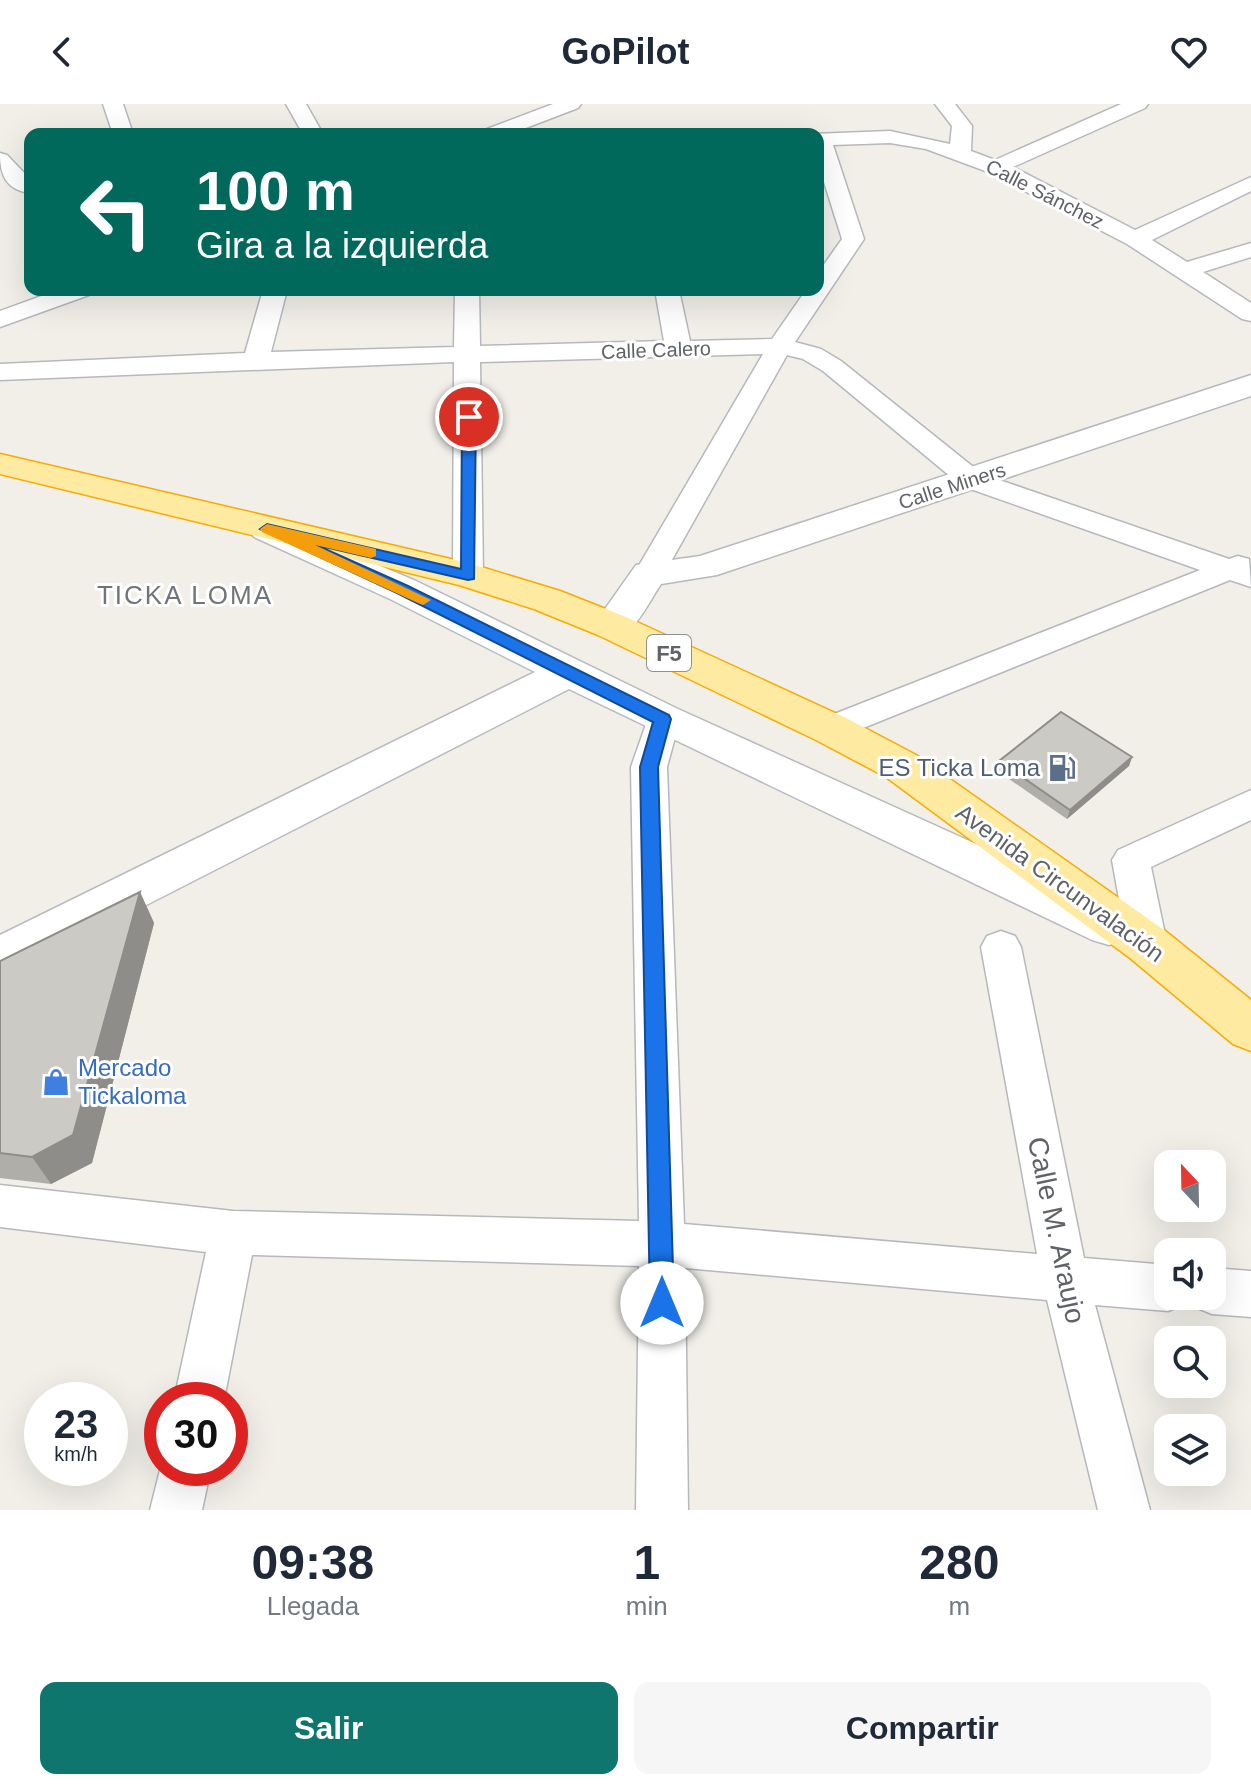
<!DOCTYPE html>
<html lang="es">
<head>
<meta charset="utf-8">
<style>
	:root { --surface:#fff; --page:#f6f6f7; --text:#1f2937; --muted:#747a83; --accent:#0f766e }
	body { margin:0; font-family:Helvetica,sans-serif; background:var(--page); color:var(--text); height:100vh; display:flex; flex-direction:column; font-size:30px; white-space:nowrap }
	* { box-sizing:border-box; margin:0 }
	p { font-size:26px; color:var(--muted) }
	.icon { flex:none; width:44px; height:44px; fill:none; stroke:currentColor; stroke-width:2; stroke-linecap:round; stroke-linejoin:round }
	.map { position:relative; height:1406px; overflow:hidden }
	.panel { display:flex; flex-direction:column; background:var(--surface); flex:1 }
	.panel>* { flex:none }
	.guide { position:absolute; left:24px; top:24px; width:800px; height:168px; border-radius:16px; box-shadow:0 8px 32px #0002; background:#00695c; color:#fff; overflow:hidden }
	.needle { width:52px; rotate:338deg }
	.fabs { position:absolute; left:1154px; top:1046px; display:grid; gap:16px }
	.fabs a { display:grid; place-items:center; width:72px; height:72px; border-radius:16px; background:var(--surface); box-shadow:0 8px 32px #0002; font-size:40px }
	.speed { position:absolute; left:24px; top:1278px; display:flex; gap:16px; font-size:40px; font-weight:700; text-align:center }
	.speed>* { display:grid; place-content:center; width:104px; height:104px; border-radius:50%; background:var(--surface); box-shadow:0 8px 32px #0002; line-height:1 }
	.speed small { font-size:20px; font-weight:400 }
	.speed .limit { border:12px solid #d22; background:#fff; color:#111 }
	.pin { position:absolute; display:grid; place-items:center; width:68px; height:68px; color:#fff; margin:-34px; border:4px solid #fff; border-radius:50%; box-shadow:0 2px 8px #0007 }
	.me { position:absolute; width:88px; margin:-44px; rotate:0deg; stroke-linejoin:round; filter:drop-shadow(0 0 6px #0008) }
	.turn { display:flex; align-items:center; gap:28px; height:168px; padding:0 40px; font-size:36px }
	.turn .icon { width:104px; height:104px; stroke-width:2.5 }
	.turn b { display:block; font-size:56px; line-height:68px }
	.eta { display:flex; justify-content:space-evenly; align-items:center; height:136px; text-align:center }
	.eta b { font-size:48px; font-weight:700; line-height:56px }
	.action { display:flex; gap:16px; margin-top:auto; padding:16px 40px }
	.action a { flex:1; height:92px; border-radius:16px; background:var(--accent); color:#fff; font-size:32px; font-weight:700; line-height:92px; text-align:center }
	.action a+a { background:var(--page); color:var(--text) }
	header { display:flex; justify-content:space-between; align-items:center; height:104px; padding:0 40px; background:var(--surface); font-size:36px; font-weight:700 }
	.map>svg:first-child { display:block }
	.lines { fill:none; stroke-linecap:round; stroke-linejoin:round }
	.minor-casing { stroke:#b5b8bc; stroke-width:3 }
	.tertiary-casing { stroke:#b5b8bc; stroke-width:3 }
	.secondary-casing { stroke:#b6babf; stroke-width:3 }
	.trunk-casing { stroke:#f9ab00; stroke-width:3 }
	.minor { fill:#fff; fill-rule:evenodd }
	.tertiary { fill:#fff; fill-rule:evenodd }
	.secondary { fill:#fff; fill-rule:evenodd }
	.trunk { fill:#feeaa1; fill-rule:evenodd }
	.wall { fill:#afaea9 }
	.shaded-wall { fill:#8f8d8a }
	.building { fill:#cccac5; stroke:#8f8d8a; stroke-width:2 }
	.route { fill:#1a73e8; stroke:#114b97; stroke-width:2 }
	.slow { fill:#f59e0b }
	.labels { text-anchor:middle; stroke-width:6; stroke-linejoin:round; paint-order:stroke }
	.far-street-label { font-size:20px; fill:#5f6368; stroke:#fff }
	.shield { fill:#fff; stroke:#8f9295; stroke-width:2 }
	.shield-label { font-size:22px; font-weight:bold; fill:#5f6368 }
	.service-label { font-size:24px; fill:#4e5e75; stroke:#fff; text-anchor:end }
	.street-label { font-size:24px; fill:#5f6368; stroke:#fff }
	.shop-label { font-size:24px; fill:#366cbe; stroke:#fff; text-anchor:start }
	.neighbourhood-label { font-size:26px; letter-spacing:2px; fill:#70757a; stroke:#fff }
	.near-street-label { font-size:28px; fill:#5f6368; stroke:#fff }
</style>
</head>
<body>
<header><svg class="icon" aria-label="back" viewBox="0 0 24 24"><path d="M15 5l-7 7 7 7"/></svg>GoPilot<svg class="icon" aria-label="heart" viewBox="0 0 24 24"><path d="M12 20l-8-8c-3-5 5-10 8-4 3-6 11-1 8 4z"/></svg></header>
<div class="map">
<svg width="1251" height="1406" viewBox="0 0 1251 1406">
	<rect width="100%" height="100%" fill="#f1efe8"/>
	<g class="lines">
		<g class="minor-casing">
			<path id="minor" d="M103,0H123L133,30H113Z
				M286,0H306L323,30H303Z
				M553,0H581L578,4L510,30L484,29L487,25Z
				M935,0H955L972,22L971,47L995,56L1121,0H1148L1145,4L1013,63L1135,126L1251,73V87L1152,136L1187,158L1251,139V153L1203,168L1251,199V217L1242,215L1127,140L988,68L926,45L890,39L833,41L864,135L795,238L821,245L841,257L982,370L1229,455L1238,452L1249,455L1251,483L1230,476L831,637L819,634L814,625L819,616L1200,466L962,382L823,267L803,255L787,251L664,470L660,477L649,480L638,477L634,470L763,250L480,258L483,471L479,478L468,481L457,478L453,471L454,258L0,276V260L245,249L263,186H287L271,248L454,243L455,186H479L480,242L664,237L655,186H679L690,237L772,235L806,186H818V169L842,135L818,59V30H813L890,27L950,40L952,22Z
				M0,49L7,51L30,75V89C6,86 0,71 0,49Z
				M58,186H92L89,191L0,223V207Z
				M663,603L675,606L680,615L667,663L684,1120L1037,1150L981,843L987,832L1001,827L1015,832L1021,843L1084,1154L1168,1161V1192H1188L1185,1200L1168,1207L1095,1201L1150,1406H1098L1047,1196L685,1164L688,1406H636L639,1162L252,1151L224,1296H174L206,1148L0,1123V1081L233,1107L639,1117L631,663L651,606Z
				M1251,686V716L1151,763L1167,840L1161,851L1147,856L1133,851L1127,840L1112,756L1118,746Z
				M1212,1164L1251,1167V1213L1212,1210L1195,1203L1191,1192H1212Z
				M162,1358V1364H211L202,1406H150Z"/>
		</g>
		<g class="tertiary-casing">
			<path id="tertiary" d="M1251,271V292L717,471L661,480C644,505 632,541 598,531L593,522L636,461L700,452Z"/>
		</g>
		<g class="secondary-casing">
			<path id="secondary" d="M267,414L416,477L678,605L1126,808L1133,822L1126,836L1109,841L1092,836L569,585L17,867L0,873V831L535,568L390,495L254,433L249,425L254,417Z"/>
		</g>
		<g class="trunk-casing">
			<path id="trunk" d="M0,350L468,459L560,487L626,513L846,614L916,651L1164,826L1251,896V947L1233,940L1130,854L886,673L816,636L598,531L534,505L459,481L0,370Z"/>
		</g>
		<use href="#minor" class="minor"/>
		<use href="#tertiary" class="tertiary"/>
		<use href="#secondary" class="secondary"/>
		<use href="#trunk" class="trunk"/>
	</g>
	<path class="wall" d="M1132,653L1129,662L1067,715L996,666L999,657Z
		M140,788L154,819L92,1059L51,1080L0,1074V857Z"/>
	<path class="shaded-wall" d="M1132,653L1129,662L1067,715L1070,706Z
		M140,788L154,819L92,1059L51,1080L32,1053Z"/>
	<path class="building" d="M1061,608L1132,653L1070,706L999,657Z
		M140,788L73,1031L32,1053L0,1049V857Z"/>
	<path class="route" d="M469,309L476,313L474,475L468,476L316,441L408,482L669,611L671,615L658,663L674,1199L671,1208L662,1211L654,1208L650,1199L640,663L653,618L397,489L260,425L267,420L461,465L462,313Z"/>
	<path class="slow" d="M267,420L376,445V452L371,454L315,441L431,496L423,501L418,499L262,428L260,425Z"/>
	<defs>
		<g id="fuel-bare" transform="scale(2.16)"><path d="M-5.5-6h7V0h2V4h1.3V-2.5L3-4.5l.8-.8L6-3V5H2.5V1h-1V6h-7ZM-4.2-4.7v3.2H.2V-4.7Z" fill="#5c6f8a" stroke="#fff" stroke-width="2.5" paint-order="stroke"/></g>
		<g id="shop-bare" transform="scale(2.16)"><path d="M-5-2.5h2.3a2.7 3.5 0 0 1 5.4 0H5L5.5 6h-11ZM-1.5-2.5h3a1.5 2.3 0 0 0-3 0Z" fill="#3f7fe0" stroke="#fff" stroke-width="2.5" paint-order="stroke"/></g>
	</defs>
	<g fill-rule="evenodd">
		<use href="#fuel-bare" x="1062" y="664"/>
		<use href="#shop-bare" x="56" y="978"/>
	</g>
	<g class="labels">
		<g class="far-street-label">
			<text transform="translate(1045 90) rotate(27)" y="7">Calle Sánchez</text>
			<text transform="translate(656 246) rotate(-2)" y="7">Calle Calero</text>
			<text transform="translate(952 382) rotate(-18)" y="7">Calle Miners</text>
		</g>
		<rect class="shield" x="647" y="531" width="44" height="36" rx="6"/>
		<g class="shield-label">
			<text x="669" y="557">F5</text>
		</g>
		<g class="service-label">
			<text x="1040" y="672">ES Ticka Loma</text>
		</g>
		<g class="street-label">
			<text transform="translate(1060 779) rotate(36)" y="8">Avenida Circunvalación</text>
		</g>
		<g class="shop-label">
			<text x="78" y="972">Mercado<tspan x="78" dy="28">Tickaloma</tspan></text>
		</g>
		<g class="neighbourhood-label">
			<text x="185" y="500">TICKA LOMA</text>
		</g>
		<g class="near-street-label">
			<text transform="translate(1057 1126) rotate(78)" y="10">Calle M. Araujo</text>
		</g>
	</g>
</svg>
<div class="fabs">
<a><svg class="needle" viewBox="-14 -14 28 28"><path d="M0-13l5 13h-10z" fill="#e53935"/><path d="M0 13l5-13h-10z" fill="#747a83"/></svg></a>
<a><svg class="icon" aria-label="sound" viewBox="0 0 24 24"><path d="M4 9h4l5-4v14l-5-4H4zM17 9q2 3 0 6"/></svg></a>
<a><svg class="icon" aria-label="search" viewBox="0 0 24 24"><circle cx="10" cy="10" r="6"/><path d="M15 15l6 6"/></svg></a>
<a><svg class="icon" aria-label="layers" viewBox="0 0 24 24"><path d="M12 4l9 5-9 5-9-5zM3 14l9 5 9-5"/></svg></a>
</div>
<div class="speed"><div>23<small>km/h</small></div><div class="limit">30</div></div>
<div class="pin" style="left:469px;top:313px;background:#d93025"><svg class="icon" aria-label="arrive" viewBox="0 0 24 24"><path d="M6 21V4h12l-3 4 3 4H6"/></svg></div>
<svg class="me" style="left:662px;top:1199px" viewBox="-20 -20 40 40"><circle r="19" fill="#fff"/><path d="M0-13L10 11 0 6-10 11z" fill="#1a73e8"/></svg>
<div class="guide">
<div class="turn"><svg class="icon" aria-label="left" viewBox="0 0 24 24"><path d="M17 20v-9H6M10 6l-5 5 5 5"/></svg><div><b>100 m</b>Gira a la izquierda</div></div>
</div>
</div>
<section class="panel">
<div class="eta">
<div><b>09:38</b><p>Llegada</p></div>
<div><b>1</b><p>min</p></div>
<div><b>280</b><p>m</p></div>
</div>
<div class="action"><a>Salir</a><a>Compartir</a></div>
</section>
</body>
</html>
